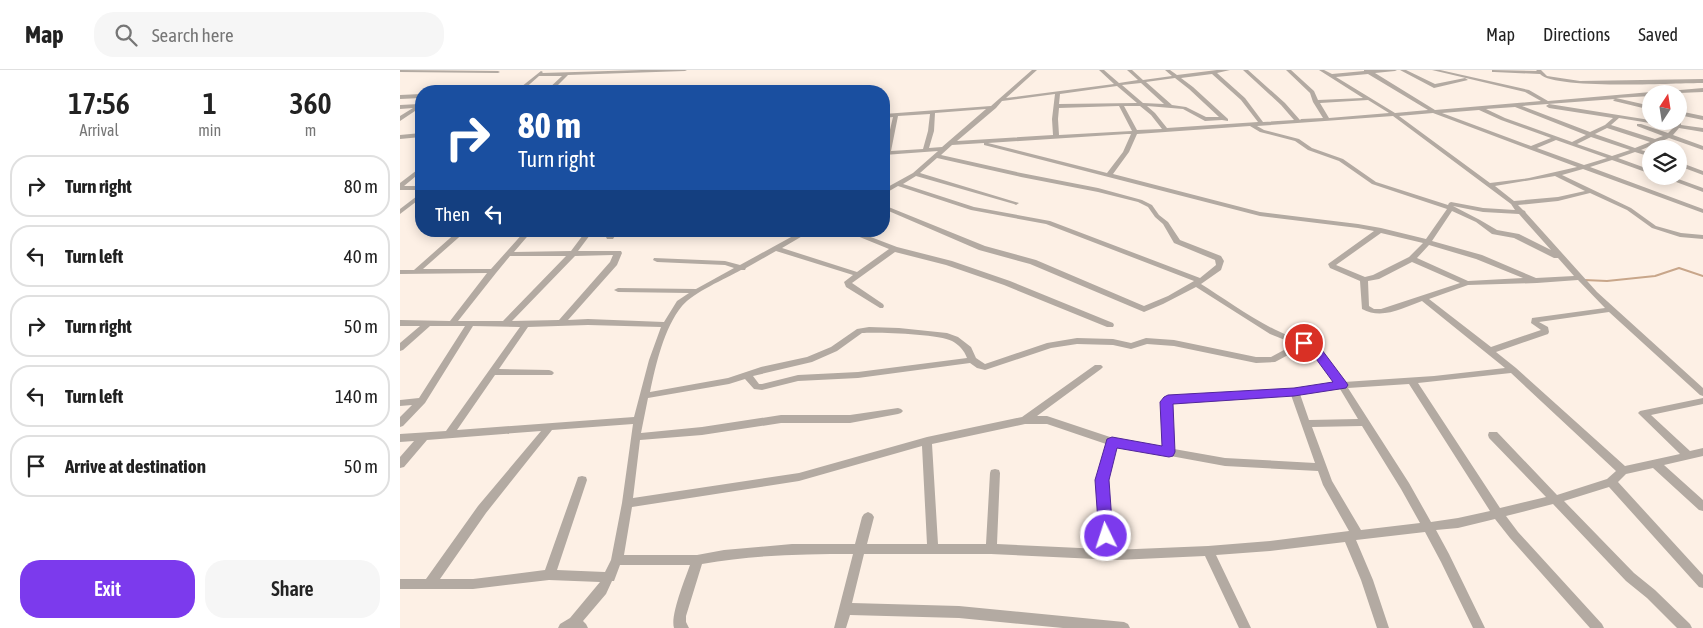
<!DOCTYPE html>
<html lang="en">
<head>
<meta charset="utf-8">
<style>
	:root { --surface:#fff; --page:#f6f6f6; --text:#222; --muted:#767676; --line:#e0e0e0; --accent:#7c3aed }
	body { margin:0; font-family:"Asap Condensed",sans-serif; background:var(--page); color:var(--text); height:100vh; display:flex; flex-direction:column; font-size:19px; white-space:nowrap }
	* { box-sizing:border-box; margin:0 }
	p { font-size:16px; color:var(--muted) }
	.icon { flex:none; width:28px; height:28px; fill:none; stroke:currentColor; stroke-width:2; stroke-linecap:round; stroke-linejoin:round }
	.map { position:relative; flex:1; overflow:hidden }
	.sheet { display:flex; flex-direction:column; background:var(--surface); width:400px }
	.sheet>* { flex:none }
	.top-card { position:absolute; left:15px; top:15px; width:475px; height:152px; border-radius:20px; box-shadow:0 2px 12px #0003; background:#1a4fa0; color:#fff; overflow:hidden }
	.needle { width:32px; rotate:12deg }
	.buttons { position:absolute; left:1242px; top:15px; display:grid; gap:10px }
	.buttons a { display:grid; place-items:center; width:45px; height:45px; border-radius:50%; background:var(--surface); box-shadow:0 2px 12px #0003; font-size:25px }
	.pin { position:absolute; display:grid; place-items:center; width:42px; height:42px; color:#fff; margin:-21px; border:2px solid #fff; border-radius:50%; box-shadow:0 1px 5px #0007 }
	.me { position:absolute; width:55px; margin:-28px; rotate:356deg; stroke-linejoin:round; filter:drop-shadow(0 0 4px #0008) }
	.turn { display:flex; align-items:center; gap:18px; height:105px; padding:0 20px; font-size:22px }
	.turn .icon { width:65px; height:65px; stroke-width:2.5 }
	.turn b { display:block; font-size:35px; line-height:42px }
	.then { display:flex; align-items:center; height:48px; padding:0 20px; background:#0003; gap:10px; font-size:19px }
	.eta { display:flex; justify-content:space-evenly; align-items:center; height:85px; text-align:center }
	.eta b { font-size:30px; font-weight:600; line-height:35px }
	.action { display:flex; gap:10px; margin-top:auto; padding:10px 20px }
	.action a { flex:1; height:58px; border-radius:20px; background:var(--accent); color:#fff; font-size:20px; font-weight:600; line-height:58px; text-align:center }
	.action a+a { background:var(--page); color:var(--text) }
	ul { padding:0; list-style:none }
	li { display:flex; align-items:center; gap:15px; height:62px; margin:0 10px 8px; padding:0 10px; border:2px solid var(--line); border-radius:20px }
	li div { flex:1 }
	li b { display:block; font-size:19px }
	li em { font-style:normal }
	header { display:flex; align-items:center; gap:30px; box-sizing:border-box; height:70px; padding:0 25px; background:var(--surface); border-bottom:1px solid var(--line) }
	header strong { font-size:24px }
	nav { display:flex; gap:28px; margin-inline-start:auto; font-size:18px }
	.search { width:350px; height:45px; background:var(--page); display:flex; align-items:center; gap:12px; box-sizing:border-box; padding:0 18px; border-radius:20px; color:var(--muted); font-size:19px }
	main { display:flex; flex:1; min-height:0 }
	.map>svg:first-child { display:block }
	.lines { fill:none; stroke-linecap:round; stroke-linejoin:round }
	.stream { stroke:#c8a68a; stroke-width:2 }
	.minor { fill:#b3aaa2; fill-rule:evenodd }
	.route { fill:#7c3aed; stroke:#51269a }
</style>
</head>
<body>
<header>
<strong>Map</strong>
<div class="search"><svg class="icon" aria-label="search" viewBox="0 0 24 24"><circle cx="10" cy="10" r="6"/><path d="M15 15l6 6"/></svg>Search here</div>
<nav><a>Map</a><a>Directions</a><a>Saved</a></nav>
</header>
<main>
<section class="sheet">
<div class="eta">
<div><b>17:56</b><p>Arrival</p></div>
<div><b>1</b><p>min</p></div>
<div><b>360</b><p>m</p></div>
</div>
<ul>
<li><svg class="icon" aria-label="right" viewBox="0 0 24 24"><path d="M7 20v-9h11M14 6l5 5-5 5"/></svg><div><b>Turn right</b></div><em>80 m</em></li>
<li><svg class="icon" aria-label="left" viewBox="0 0 24 24"><path d="M17 20v-9H6M10 6l-5 5 5 5"/></svg><div><b>Turn left</b></div><em>40 m</em></li>
<li><svg class="icon" aria-label="right" viewBox="0 0 24 24"><path d="M7 20v-9h11M14 6l5 5-5 5"/></svg><div><b>Turn right</b></div><em>50 m</em></li>
<li><svg class="icon" aria-label="left" viewBox="0 0 24 24"><path d="M17 20v-9H6M10 6l-5 5 5 5"/></svg><div><b>Turn left</b></div><em>140 m</em></li>
<li><svg class="icon" aria-label="arrive" viewBox="0 0 24 24"><path d="M6 21V4h12l-3 4 3 4H6"/></svg><div><b>Arrive at destination</b></div><em>50 m</em></li>
</ul>
<div class="action"><a>Exit</a><a>Share</a></div>
</section>
<div class="map">
<svg width="1303" height="558" viewBox="0 0 1303 558">
	<rect width="100%" height="100%" fill="#fdf0e5"/>
	<g class="lines">
		<path class="stream" d="M1184,210L1207,211L1255,206L1279,198L1303,206"/>
		<path class="minor" d="M0,0L98,1L100,2L98,3L0,2Z
			M242,0H287L285,1L168,5L152,21H146L162,6H139L122,21H116L141,1L143,2L142,3Z
			M632,0H637L606,28L714,14L699,0H704L719,13L738,10L727,0H732L743,10L772,6L765,0H770L777,5L817,0H830L817,3L845,28L863,52L894,50L881,35L843,0H848L885,33L900,50L901,49L923,48L913,32L910,23L886,0H891L914,21L918,30L963,28L919,0H924L932,4L964,1V0H997L995,1L975,3L1035,40L1141,31L1125,22L1032,0H1040L1129,20L1148,31L1251,22L1253,24H1251V26L1216,28L1251,36V40L1214,31L1213,30L1215,29L1122,36L1190,62L1205,55L1213,48L1149,38L1146,36L1149,34L1275,54V51H1279V50L1281,51V55L1303,58V62L1279,58L1273,65L1303,76V80L1269,68L1241,80L1251,83V87L1235,82L1218,88L1251,100V104L1212,90L1190,97L1303,139V143L1183,99L1162,105L1231,138L1256,156L1281,163L1303,165V169L1280,167L1252,158L1227,140L1190,123L1158,131L1118,135L1123,140L1125,141L1126,143L1197,222L1303,318V326L1300,325L1209,242L1139,252L1148,257L1149,262L1148,264L1096,282L1116,298L1225,396L1280,384L1240,345L1238,343L1240,341L1303,328V334L1251,345L1290,381L1303,378V386L1264,395L1303,430V441L1299,440L1253,398L1226,404L1218,412L1303,505V518L1299,517L1209,417L1164,431L1234,503L1255,520L1290,554L1292,558H1277L1247,528L1226,511L1153,434L1106,446L1118,462L1202,554L1204,558H1190L1110,468L1095,449L1058,458L1036,460L1049,484L1085,558H1073L1041,492L1025,462L956,470L973,510L989,558H977L961,510L945,472L870,481L816,485L851,558H839L805,486L717,490L591,484H464L452,533L559,536L724,552L728,554L730,558H663L559,548L450,545L446,558H434L453,484C402,484 352,485 302,494L286,546V552L289,558H274C270,546 285,509 290,495H220L214,511H212L206,524L183,551L186,554L188,558H158L160,554L170,548L200,512L149,510L73,519H0V509H26L78,436L141,361L27,370L4,397L0,398V387L14,371L0,372V364L46,361L120,257L73,256L25,333L3,356L0,357V347L12,335L0,336V330L19,328L65,256H30L3,280L0,281V273L20,256H0V250L50,251L87,203L0,204V200H14L58,161H66L23,199H91L125,161H132L114,182L171,181L186,161H193L178,181H221L222,183L217,195L168,250L188,249L264,252L277,231L289,223L218,222L214,220L218,218L296,219L334,198L325,195L257,192L253,190L254,188L325,191L340,195L402,161H411L382,178L457,202L489,179L445,161H455L497,177L552,191L610,211L713,253L714,255L713,257H707L604,215L546,195L495,182L452,213L483,234L484,236L483,238H480L446,217L444,212L453,205L376,181L346,198L345,200H341C325,209 294,222 282,236C264,258 256,294 250,322L328,308L361,297L407,287L431,277L457,259L469,257L499,258L547,263L558,267L571,277L576,288L585,294L647,273L677,268L713,269L731,273L746,268L774,270L856,287H871L895,274L870,264L796,217L763,234L744,242L630,194L579,180L484,139V135L486,136L585,176L636,190L744,236L768,226L794,211L646,154L571,140L498,116L484,124V119L513,103L538,81L484,85L493,47L484,48V44L591,36ZM812,4L841,30L858,52L767,58L755,43L747,36L783,39L805,51L822,50L828,51V49L793,17L781,8ZM968,4L1028,40L995,43L936,7ZM775,8L789,19L819,47H806L786,37L772,35L746,12ZM741,13L764,34L743,33L722,15ZM717,16L737,33L659,34L660,24ZM655,24L652,49L653,65L557,71L596,38L602,31ZM968,30L989,43L929,48L920,33ZM719,36L732,61L659,65L658,49L659,38ZM724,36H740L751,45L762,59L737,60ZM1115,37L1186,65L1172,72L1105,48L1086,39ZM586,39L542,77L529,78L534,61L535,43ZM1079,40L1101,50L1151,68L1131,76L1042,43ZM1033,43L1177,97L1129,108L1090,113L999,46ZM530,44L528,61L523,79L491,81L498,46ZM993,46L1111,134L1115,140L1083,138L1051,132L1049,133L1048,135L976,112L943,89L912,78L899,69L864,60L857,56ZM1219,48L1274,57L1268,63L1241,54H1237V56L1263,66L1255,69L1211,55ZM850,56L860,62L895,71L908,80L939,91L972,114L1047,139L1026,169L981,158L958,154L860,142L713,104L729,82L737,64ZM1207,58L1250,72L1235,78L1195,64ZM727,64H731L723,82L707,103L588,73ZM1191,67L1230,80L1212,86L1177,74ZM1156,70L1207,88L1184,95L1137,78ZM584,73V75L860,146L958,158L974,161L928,194L930,198L960,211L962,239C982,250 1003,238 1022,231L1105,298L1034,306L944,312L918,277L908,273L907,271C875,266 830,232 801,214L821,200L824,191L821,186L780,170L768,152L759,145L752,135L742,130L698,118L621,103L541,85L552,75ZM537,88L621,107L698,122L738,132L748,137L755,147L763,154L774,173L815,190L816,195L800,208L650,151L574,137L503,114L516,106L614,134L616,135L619,133L520,103ZM1155,106L1185,121L1158,127L1114,131L1095,116ZM1053,136L1083,142L1119,144L1151,180L1119,164L1097,160L1080,150ZM1052,141L1076,152L1092,164L1114,168L1154,188H1158L1174,206L1136,208L1082,185L1032,171ZM981,163L1023,173L1009,187L973,205L965,207L936,195ZM1029,175L1076,189L1123,208L1068,211L1017,188ZM213,185L210,192L159,250L112,251L175,186ZM110,186H166L103,251H58L96,203ZM1012,192L1060,213L981,239H974L969,236L968,211L979,209ZM1178,210L1205,238L1132,248L1131,253L1141,260L1091,277L1029,229L1068,215L1137,213ZM188,255L261,257L249,290L234,347L57,360L95,305H152L154,303L152,301L149,300L99,299L128,257ZM462,263C478,262 539,264 552,271C559,275 564,280 567,288L458,302L398,305L362,314H359L353,306L412,292L437,281ZM677,274L713,275L731,279L747,274L774,276L856,293L875,292L903,277L912,281L935,313L894,319L766,328L761,332L764,377L713,368L647,346H637L701,299L703,297L701,295H695L622,347L527,367L399,403L233,428L240,370L302,365L381,353H450L498,344L501,343L503,341L501,339L498,338L450,345H381L302,357L241,363L248,328L329,314L345,309L354,319L362,320L398,311L458,308L570,293L577,298L585,300L651,278ZM1111,303L1216,401L1207,409L1157,425L1097,362H1089L1088,365L1089,368L1146,427L1100,438L1018,313ZM1009,314L1090,441L1058,448L1031,452L1009,413L948,318ZM940,319L958,349L909,350L900,324ZM891,325L915,393L825,388L774,379L771,333ZM233,354L222,433L211,490L205,502L157,500L187,410L186,407L182,406L178,407L177,410L145,500L73,509H40L86,443L152,360ZM625,354H647L706,374L697,410L701,479L597,474L600,403L599,400L595,399L591,400L590,403L586,474H538L532,374ZM962,356L1001,419L1020,453L961,460L932,411L912,357ZM522,376L527,474H467L474,447L472,444L468,442L464,444L462,447L455,474H392L324,480L297,485H224L232,437L399,411ZM716,376L825,396L918,401L923,415L949,461L870,471L808,476L712,480L707,410Z
			M1000,0H1006L1035,14L1065,8L1068,10L1034,18Z
			M1092,0L1137,1L1136,0H1141L1147,6L1180,11L1303,9V13C1275,13 1155,20 1140,4L1094,2H1092Z
			M1303,18V22L1255,24L1257,22Z
			M21,24V28L0,29V25Z
			M0,35L19,34L21,37L0,51V46L13,38L0,39Z
			M1279,41L1303,46V50L1279,45Z
			M21,63V67L0,69V65Z
			M1279,92L1303,101V105L1279,96Z
			M21,97V102L4,116H21V120H0V113Z
			M1260,106H1270L1303,118V122Z
			M21,123V128L0,144V139Z
			M211,161H218L213,169H207L206,167Z"/>
	</g>
	<path class="route" d="M904,270L919,276L946,312L948,315L946,318L894,326L773,334L775,382L773,386L769,387L717,378L709,410L713,466L711,470L706,472L701,470L699,466L695,410L707,369L712,367L762,376L760,332L764,327L768,325L894,318L933,312L911,282L898,273Z"/>
</svg>
<div class="buttons">
<a><svg class="needle" viewBox="-14 -14 28 28"><path d="M0-13l5 13h-10z" fill="#e53935"/><path d="M0 13l5-13h-10z" fill="#767676"/></svg></a>
<a><svg class="icon" aria-label="layers" viewBox="0 0 24 24"><path d="M12 4l9 5-9 5-9-5zM3 14l9 5 9-5"/></svg></a>
</div>
<div class="pin" style="left:904px;top:273px;background:#d93025"><svg class="icon" aria-label="arrive" viewBox="0 0 24 24"><path d="M6 21V4h12l-3 4 3 4H6"/></svg></div>
<svg class="me" style="left:706px;top:466px" viewBox="-20 -20 40 40"><circle r="17" fill="#7c3aed" stroke="#fff" stroke-width="3"/><path d="M0-11L8 9 0 5-8 9z" fill="#fff"/></svg>
<div class="top-card">
<div class="turn"><svg class="icon" aria-label="right" viewBox="0 0 24 24"><path d="M7 20v-9h11M14 6l5 5-5 5"/></svg><div><b>80 m</b>Turn right</div></div>
<div class="then">Then<svg class="icon" aria-label="left" viewBox="0 0 24 24"><path d="M17 20v-9H6M10 6l-5 5 5 5"/></svg></div>
</div>
</div>
</main>
</body>
</html>
